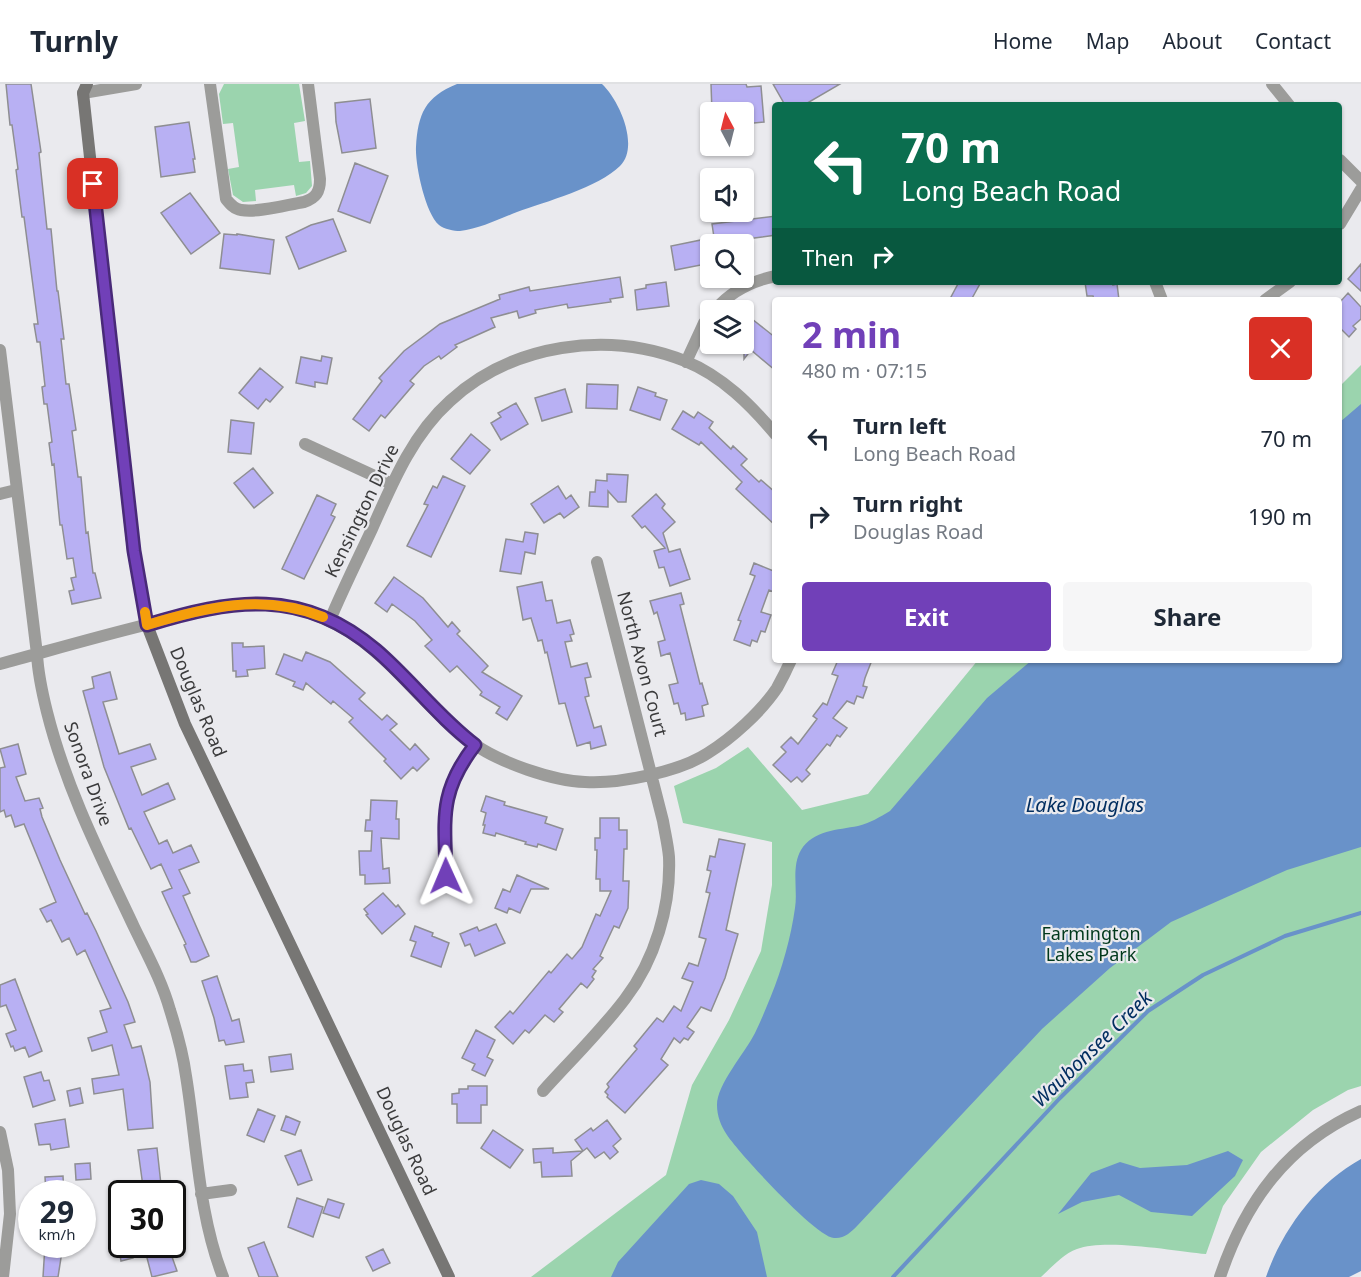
<!DOCTYPE html>
<html lang="en">
<head>
<meta charset="utf-8">
<style>
	:root { --surface:#fff; --page:#f6f6f7; --text:#1f2937; --muted:#747a83; --line:#e0e1e3; --accent:#7140b8 }
	body { margin:0; font-family:"Noto Sans",sans-serif; background:var(--page); color:var(--text); height:100vh; display:flex; flex-direction:column; font-size:22px; white-space:nowrap }
	* { box-sizing:border-box; margin:0 }
	p { font-size:20px; color:var(--muted) }
	.icon { flex:none; width:33px; height:33px; fill:none; stroke:currentColor; stroke-width:2; stroke-linecap:round; stroke-linejoin:round }
	.map { position:relative; flex:1; overflow:hidden }
	.details { position:absolute; left:772px; top:213px; width:570px; height:366px; display:flex; flex-direction:column; background:var(--surface); border-radius:6px; box-shadow:0 2px 4px #0004 }
	.details>* { flex:none }
	.banner { position:absolute; left:772px; top:18px; width:570px; height:183px; border-radius:6px; box-shadow:0 2px 4px #0004; background:#0b6e4f; color:#fff; overflow:hidden }
	.needle { width:39px; rotate:353deg }
	.tools { position:absolute; left:700px; top:18px; display:grid; gap:12px }
	.tools a { display:grid; place-items:center; width:54px; height:54px; border-radius:6px; background:var(--surface); box-shadow:0 2px 4px #0004; font-size:30px }
	.speed { position:absolute; left:18px; top:1096px; display:flex; gap:12px; font-size:30px; font-weight:700; text-align:center }
	.speed>* { display:grid; place-content:center; width:78px; height:78px; border-radius:50%; background:var(--surface); box-shadow:0 2px 4px #0004; line-height:1 }
	.speed small { font-size:15px; font-weight:400 }
	.speed .limit { border:3px solid #111; border-radius:9px; background:#fff; color:#111 }
	.pin { position:absolute; display:grid; place-items:center; width:51px; height:51px; color:#fff; margin:-26px; border-radius:12px; box-shadow:0 3px 9px #0006 }
	.me { position:absolute; width:66px; margin:-33px; rotate:359deg; stroke-linejoin:round; filter:drop-shadow(0 0 4px #0008) }
	.turn { display:flex; align-items:center; gap:21px; height:126px; padding:0 30px; font-size:27px }
	.turn .icon { width:78px; height:78px; stroke-width:2.5 }
	.turn b { display:block; font-size:42px; line-height:51px }
	.then { display:flex; align-items:center; height:57px; padding:0 30px; background:#0003; gap:12px; font-size:22px }
	.round { display:grid; place-items:center; flex:none; width:63px; height:63px; border-radius:6px; background:var(--page) }
	.overview { display:flex; align-items:center; justify-content:space-between; height:102px; padding:0 30px }
	h1 { font-size:36px; font-weight:700; line-height:45px; color:var(--accent) }
	.action { display:flex; gap:12px; margin-top:auto; padding:12px 30px }
	.action a { flex:1; height:69px; border-radius:6px; background:var(--accent); color:#fff; font-size:24px; font-weight:700; line-height:69px; text-align:center }
	.action a+a { background:var(--page); color:var(--text) }
	ul { padding:0; list-style:none }
	li { display:flex; align-items:center; gap:18px; height:78px; padding:0 30px }
	li div { flex:1 }
	li b { display:block; font-size:22px }
	li em { font-style:normal }
	header { display:flex; align-items:center; gap:36px; box-sizing:border-box; height:84px; padding:0 30px; background:var(--surface); border-bottom:2px solid var(--line) }
	header strong { font-size:28px }
	nav { display:flex; gap:33px; margin-inline-start:auto; font-size:21px }
	.map>svg:first-child { display:block }
	.green { fill:#9bd4ae }
	.water { fill:#6992c9 }
	.lines { fill:none; stroke-linecap:round; stroke-linejoin:round }
	.stream { stroke:#6992c9; stroke-width:4 }
	.building { fill:#b8b0f3; stroke:#8e8e92; stroke-width:1.5 }
	.street { stroke:#9c9c9a; stroke-width:12 }
	.secondary { stroke:#777674; stroke-width:12 }
	.route-casing { stroke:#492a78; stroke-width:15 }
	.route { stroke:#7140b8; stroke-width:10 }
	.slow { stroke:#f59e0b; stroke-width:10 }
	.labels { text-anchor:middle; stroke-width:4.5; stroke-linejoin:round; paint-order:stroke }
	.street-label { font-size:18px; fill:#3b3b3c; stroke:#eaeaee }
	.park-label { font-size:18px; fill:#00381c; stroke:#eaeaee }
	.water-label { font-size:20px; font-style:italic; fill:#022e60; stroke:#eaeaee }
</style>
</head>
<body>
<header>
<strong>Turnly</strong>
<nav><a>Home</a><a>Map</a><a>About</a><a>Contact</a></nav>
</header>
<div class="map">
<svg width="1361" height="1193" viewBox="0 0 1361 1193">
	<rect width="100%" height="100%" fill="#eaeaee"/>
	<path class="green" d="M224,0H299L305,37L294,39L299,78L310,77L312,102L306,109L296,112L294,101L255,106L256,117L243,118L233,111L228,85L239,83L233,39L223,40L219,10Z
		M1361,281V1002L1348,1006L1313,1026L1261,1068L1223,1122L1206,1170C1174,1167 1105,1154 1077,1165C1063,1170 1052,1183 1041,1193H531L666,1091L692,1001L729,936L761,867L772,801V758L683,739L674,702L716,684L748,663L802,726L868,710L978,576H1340V302Z"/>
	<path class="water" d="M457,0H602C619,16 640,62 620,82C599,103 545,118 517,128C499,135 479,145 460,147C454,147 444,145 439,141C425,129 415,80 416,63C418,30 425,13 457,0Z
		M1361,320V763L1287,786L1171,838L1110,884L1042,945L857,1142C851,1148 844,1155 834,1154C816,1153 739,1069 727,1051C721,1042 717,1032 717,1021C717,1000 745,969 755,949C761,937 766,924 771,912C782,885 791,853 795,824C798,806 791,783 801,766C813,746 838,746 858,742C870,739 880,733 890,727L987,614L1032,576H1340V338Z
		M1228,1067L1243,1076L1235,1092L1192,1132L1151,1128L1119,1111L1082,1118L1058,1130L1091,1089L1120,1078L1140,1084L1187,1081Z
		M1361,1075V1187L1349,1193H1266C1282,1146 1317,1099 1361,1075Z
		M701,1096L719,1100L733,1112L757,1148L767,1193H611L618,1178L689,1100Z"/>
	<g class="lines">
		<path class="stream" d="M893,1193L1060,1014L1148,927L1203,891L1285,852L1361,829"/>
	</g>
	<path class="building" d="M6,0H31L41,68L39,69L47,145H51L57,207H58L64,255H61L66,300H69L76,346L72,347L78,393H81L86,449L88,448L93,489H95L101,514L72,520L69,507L74,506L71,494L76,493L73,474L67,475L62,441H60L54,380L52,381L49,359L52,358L47,320H44L42,303L45,302L40,258H37L34,240H38L24,133H22L16,86L18,85L12,41H10Z
		M711,0H746L747,3L761,2L764,38L744,40V28H712Z
		M773,0H840L804,21H785Z
		M370,15L376,64L342,69L336,38L335,19Z
		M189,38L195,75H193L195,88L161,93L155,43Z
		M355,79L388,92L370,139L338,127Z
		M190,109L220,149L191,170L161,129Z
		M776,132V151L747,155L748,159L740,160H715L712,140Z
		M333,135L346,167L299,185L286,153L311,141Z
		M224,150L237,151V150L274,156L270,190L220,184Z
		M701,156L706,180L675,186L671,162Z
		M1361,180V207L1348,195Z
		M620,193L623,213L610,215L611,218L568,224L567,220L535,226L536,229L519,234L517,227L491,234L495,243L455,261L457,263L441,275L439,272L424,282L410,297L414,300L385,334L381,331L369,347L353,335L382,297L379,294L404,267L440,240L500,215L499,211L529,203L530,207Z
		M666,198L669,222L637,226L635,206L646,204V201Z
		M959,198H981L971,216H957L951,213Z
		M1085,198H1113V201L1117,200L1119,216H1094L1093,212H1087Z
		M1348,209L1361,223V235L1353,242L1356,245L1349,253L1340,244V218Z
		M752,235L776,254V287L751,266L744,275V244Z
		M322,272L332,274L327,300L315,298V303L296,299L301,273L321,277Z
		M260,284L283,303L270,318L266,315L258,325L239,309Z
		M587,300L618,301L617,325L586,324Z
		M638,303L656,309L655,312L667,316L660,336L630,326Z
		M565,305L572,328L542,337L535,314Z
		M516,319L528,340L501,356L491,339L501,333L498,329Z
		M683,327L694,334L698,328L713,338L709,344L731,365L733,362L747,375L741,381L759,398L761,396L776,409V442L736,405L742,398L701,358L699,361L672,345Z
		M231,336L254,339L251,370L228,368Z
		M471,350L490,366L470,390L451,375Z
		M253,384L273,409L254,424L234,399Z
		M607,390L628,391L626,418H618L608,407V423L589,422L590,408H595L596,396L607,397Z
		M443,392L465,402L431,473L407,462L428,421L424,420L433,402L437,404Z
		M558,402L566,415L571,411L579,423L564,434L560,429L544,439L531,420Z
		M656,410L665,420L662,424L675,438L663,449L669,468L680,465L690,495L670,502L664,483L659,484L654,467L665,464L645,442L642,444L632,432Z
		M317,411L336,420L331,431L335,433L304,495L282,485Z
		M525,448L538,450L535,470L525,468L521,490L500,487L506,455L523,458Z
		M754,479L776,488V509L769,506L761,528L771,531L765,548L761,547L757,558L752,556L750,562L734,556L741,537L738,536L755,492L750,490Z
		M394,493L423,514L448,543L452,538L460,547L457,550L488,582L482,588L522,612L507,636L496,629L500,623L480,611L482,608L457,582L450,588L434,571L425,562L432,556L415,537L392,520L387,528L375,519Z
		M542,498L546,517L552,516L557,539L570,536L574,550L570,551L572,557L565,558L571,583L587,579L591,593L585,594L589,612L585,613L594,644L601,642L606,661L591,665L590,658L577,662L565,619L559,620L547,568L545,569L542,556L538,557L531,534L523,536L517,503Z
		M681,509L684,520L680,521L700,600L702,599L708,620L702,622L704,632L686,636L685,629L681,630L678,619L674,620L669,601L678,599L670,569L661,572L658,558L665,556L657,528L654,530L650,517Z
		M232,559H243V563L264,562L265,584L247,586L248,592L236,593V587H233Z
		M306,568L330,578L365,609L359,615L382,636L387,631L397,640L390,646L410,666L415,660L429,675L417,687L413,683L401,695L384,677L386,675L349,638L353,634L333,617L331,620L306,599L303,606L293,602L295,598L276,590L284,570L302,577Z
		M838,576H872L865,594L863,602L867,603L863,614L857,612L854,620L847,617L833,634L847,644L840,653L837,651L830,662L827,660L806,686L810,690L802,698L797,693L791,698L773,681L786,668L781,663L791,653L798,660L817,635L813,632L823,619L827,621L838,592L832,590Z
		M110,588L117,615L103,618L119,670L150,660L156,675L131,683L142,711L168,699L175,715L144,728L159,760L167,756L173,769L191,761L199,778L179,786L190,809L183,812L209,872L196,878H191L184,861L186,860L162,808L172,804L161,780L151,785L131,744L129,745L104,683L83,607L94,604L92,593Z
		M18,660L26,690L16,693L25,717L39,714L43,724L40,725L42,733L60,776L85,830L87,829L96,847L128,918L135,938L124,941L132,964L141,962L144,973L150,998L153,1044L128,1046L123,1005L94,1010L92,995L119,991L112,961L92,967L88,954L107,948L100,927L111,924L85,866L77,871L69,854L62,858L51,836L47,838L40,825L56,818L24,740L15,743L11,731L6,733L4,726L0,728V684L5,683L0,665Z
		M486,712L505,718L504,721L547,733L545,739L563,745L556,766L538,760L537,763L525,760L526,758L496,749L495,752L483,749L485,741H483L486,729L481,727Z
		M371,716L397,717L396,735H399V755L381,754L383,785L389,784L390,799L365,800V791H360L359,767H371L372,747H365L366,736H370Z
		M600,734H619V746H627V765H624L623,797H629L628,824L619,844L614,842L600,872L603,874L593,885L596,887L592,893L594,895L587,904L581,899L559,925L563,928L554,938L545,931L529,949L525,946L513,960L495,943L510,927L513,930L549,887L551,889L567,870L572,875L582,863L596,830L600,832L611,807H600V795H596L597,766H595V754H600Z
		M719,755L745,760L726,846L738,850L725,894L711,927L701,923L687,943L694,948L688,956L684,954L680,959L674,954L661,975L668,981L625,1029L607,1013L608,1011L605,1008L609,1003L607,1000L637,965L634,962L657,934L663,938L674,922L681,927L693,898L682,894L689,879L698,882L706,855L699,853L710,809L706,808L711,787L707,786L710,772L715,773Z
		M517,791L549,805H531L520,829L509,824L507,829L495,824L503,805L510,808Z
		M383,809L396,823L398,821L405,830L382,850L366,831L368,830L364,825Z
		M496,840L505,859L475,872L470,860L465,862L460,850L477,843L479,847Z
		M415,842L433,849L432,852L449,859L441,883L411,872L416,858L410,856Z
		M217,892L232,937L239,935L244,958L226,961L224,956L219,957L214,934L202,897Z
		M15,895L42,967L29,973L25,963L15,967L13,962L11,963L6,950L16,946L6,921L0,923V901Z
		M476,946L495,956L487,973L493,976L485,992L472,986L475,980L462,974Z
		M291,970L293,985L271,988L269,973Z
		M243,980L244,987L252,986L254,998L246,999L248,1013L230,1015L225,982Z
		M41,988L44,997L49,996L55,1016L33,1023L24,993Z
		M468,1002H487V1021H481V1039H457V1020H452V1010L459,1009V1005H468Z
		M80,1004L83,1019L70,1022L67,1007Z
		M258,1025L275,1032L264,1058L247,1051Z
		M286,1032L300,1038L295,1051L281,1046Z
		M65,1035L69,1063L51,1066L50,1060L39,1061L35,1040Z
		M607,1036L621,1055L613,1062L618,1068L610,1075L604,1068L595,1074L587,1064L583,1067L575,1056L591,1044L593,1047Z
		M493,1046L523,1066L510,1084L481,1064Z
		M157,1064L162,1110H144L138,1066Z
		M553,1064V1069L583,1067L571,1077L572,1092L542,1093L541,1078L534,1079L533,1065Z
		M301,1066L312,1096L298,1101L285,1072Z
		M90,1079L91,1095L76,1096L75,1080Z
		M63,1092L64,1110H46L45,1093Z
		M297,1114L323,1123L313,1153L288,1143Z
		M328,1115L344,1120L339,1134L323,1129Z
		M264,1158L278,1193H259L248,1164Z
		M45,1161H63L58,1193H43Z
		M118,1161H130L133,1174L121,1177Z
		M383,1165L390,1179L373,1187L366,1173Z
		M158,1166L160,1173L171,1170L177,1187L152,1193L146,1170Z"/>
	<g class="lines">
		<path class="street" d="M210,0L226,115C230,120 234,125 241,126C258,129 286,121 304,118C316,114 320,108 320,95L308,0
			M1272,0L1289,21
			M83,9L136,0
			M1340,76L1361,97
			M1340,140L1361,105
			M1155,198L1162,216
			M1265,216L1290,198
			M715,226C731,207 751,197 776,192
			M0,266L37,570C38,590 42,608 47,628C66,704 101,773 134,843C147,870 162,897 170,926C177,948 183,970 186,992C197,1059 198,1129 223,1193
			M686,278L704,239L711,231
			M305,360L392,400
			M0,410L16,406
			M330,536C343,505 358,475 372,445C392,400 412,351 450,317C512,260 607,246 685,277C722,292 751,321 776,351
			M0,580C48,567 96,553 145,541C193,530 237,513 287,523C378,541 406,612 474,660C501,679 553,697 585,698C619,700 679,688 708,669C732,654 761,628 777,604C782,595 787,585 791,576
			M446,792C445,735 438,709 475,661
			M543,1007C570,977 600,948 625,915C655,876 671,822 669,773C668,761 665,749 663,737L597,478
			M0,1048L8,1086L10,1130L3,1193
			M201,1110L231,1106
			M1220,1193C1245,1118 1287,1060 1361,1027"/>
		<path class="secondary" d="M87,0L83,9L133,467L147,541L185,640L449,1193"/>
	</g>
	<g class="lines">
		<g class="route-casing">
			<path id="route" d="M93,100L134,467L147,541C232,515 302,503 376,566C411,596 438,633 475,661C438,709 445,735 446,792"/>
		</g>
		<use href="#route" class="route"/>
		<path class="slow" d="M145,528L147,541C206,523 263,509 323,533"/>
	</g>
	<g class="labels">
		<g class="street-label">
			<text transform="translate(362 427) rotate(-64)" y="6">Kensington Drive</text>
			<text transform="translate(642 580) rotate(75)" y="6">North Avon Court</text>
			<text transform="translate(198 618) rotate(67)" y="6">Douglas Road</text>
			<text transform="translate(88 690) rotate(70)" y="6">Sonora Drive</text>
			<text transform="translate(406 1057) rotate(65)" y="6">Douglas Road</text>
		</g>
		<g class="park-label">
			<text x="1091" y="856">Farmington<tspan x="1091" dy="21">Lakes Park</tspan></text>
		</g>
		<g class="water-label">
			<text x="1085" y="728">Lake Douglas</text>
			<text transform="translate(1092 965) rotate(-44)" y="7">Waubonsee Creek</text>
		</g>
	</g>
</svg>
<div class="tools">
<a><svg class="needle" viewBox="-14 -14 28 28"><path d="M0-13l5 13h-10z" fill="#e53935"/><path d="M0 13l5-13h-10z" fill="#747a83"/></svg></a>
<a><svg class="icon" aria-label="sound" viewBox="0 0 24 24"><path d="M4 9h4l5-4v14l-5-4H4zM17 9q2 3 0 6"/></svg></a>
<a><svg class="icon" aria-label="search" viewBox="0 0 24 24"><circle cx="10" cy="10" r="6"/><path d="M15 15l6 6"/></svg></a>
<a><svg class="icon" aria-label="layers" viewBox="0 0 24 24"><path d="M12 4l9 5-9 5-9-5zM3 14l9 5 9-5"/></svg></a>
</div>
<div class="speed"><div>29<small>km/h</small></div><div class="limit">30</div></div>
<div class="pin" style="left:93px;top:100px;background:#d93025"><svg class="icon" aria-label="arrive" viewBox="0 0 24 24"><path d="M6 21V4h12l-3 4 3 4H6"/></svg></div>
<svg class="me" style="left:446px;top:792px" viewBox="-20 -20 40 40"><path d="M0-17L14 15 0 8-14 15z" fill="#7140b8" stroke="#fff" stroke-width="4"/></svg>
<div class="banner">
<div class="turn"><svg class="icon" aria-label="left" viewBox="0 0 24 24"><path d="M17 20v-9H6M10 6l-5 5 5 5"/></svg><div><b>70 m</b>Long Beach Road</div></div>
<div class="then">Then<svg class="icon" aria-label="right" viewBox="0 0 24 24"><path d="M7 20v-9h11M14 6l5 5-5 5"/></svg></div>
</div>
<section class="details">
<div class="overview"><div><h1>2 min</h1><p>480 m · 07:15</p></div><a class="round" style="background:#d93025;color:#fff"><svg class="icon" aria-label="close" viewBox="0 0 24 24"><path d="M6 6l12 12M18 6L6 18"/></svg></a></div>
<ul>
<li><svg class="icon" aria-label="left" viewBox="0 0 24 24"><path d="M17 20v-9H6M10 6l-5 5 5 5"/></svg><div><b>Turn left</b><p>Long Beach Road</p></div><em>70 m</em></li>
<li><svg class="icon" aria-label="right" viewBox="0 0 24 24"><path d="M7 20v-9h11M14 6l5 5-5 5"/></svg><div><b>Turn right</b><p>Douglas Road</p></div><em>190 m</em></li>
</ul>
<div class="action"><a>Exit</a><a>Share</a></div>
</section>
</div>
</body>
</html>
